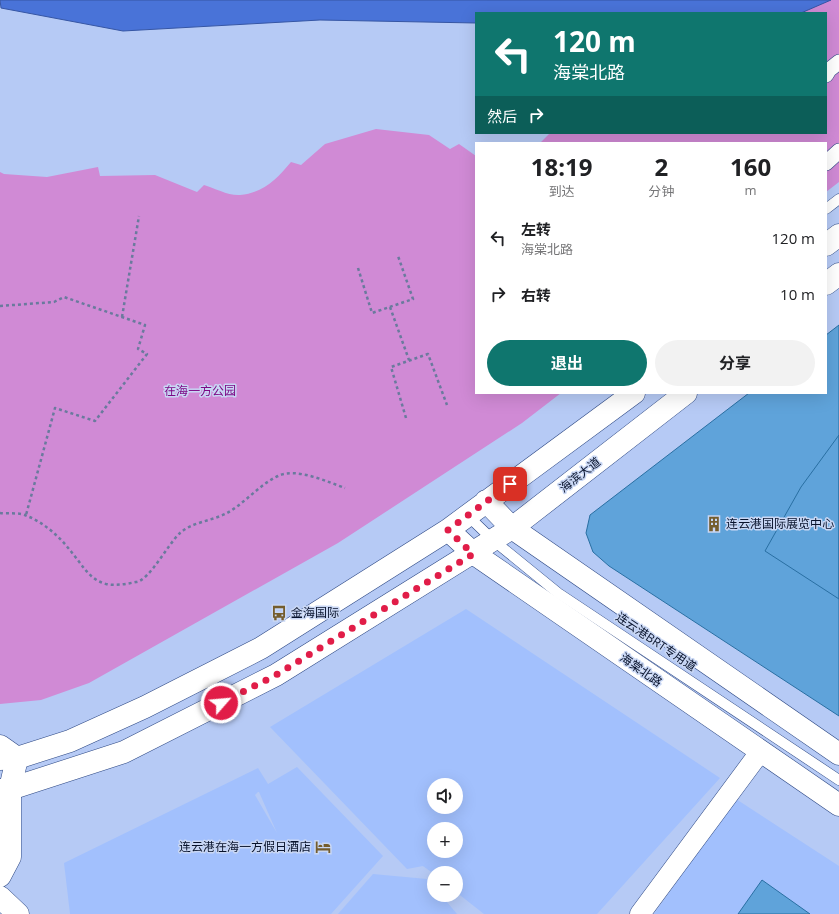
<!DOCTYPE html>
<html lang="zh">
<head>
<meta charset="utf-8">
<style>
	:root { --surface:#fff; --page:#f2f2f2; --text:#202124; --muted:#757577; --accent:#0f766e }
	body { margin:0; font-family:"Open Sans","Noto Sans SC",sans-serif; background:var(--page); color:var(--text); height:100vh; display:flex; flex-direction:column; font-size:15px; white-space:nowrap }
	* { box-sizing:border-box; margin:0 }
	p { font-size:13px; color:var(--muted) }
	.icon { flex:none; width:22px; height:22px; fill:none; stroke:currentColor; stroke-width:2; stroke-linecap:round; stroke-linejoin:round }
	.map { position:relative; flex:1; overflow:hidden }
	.panel { position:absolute; left:475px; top:142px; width:352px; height:252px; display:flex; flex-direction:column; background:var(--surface); border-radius:0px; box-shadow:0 4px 16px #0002 }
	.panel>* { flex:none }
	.hud { position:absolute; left:475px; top:12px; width:352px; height:122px; border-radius:0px; box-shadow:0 4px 16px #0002; background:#0f766e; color:#fff; overflow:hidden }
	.buttons { position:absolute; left:427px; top:778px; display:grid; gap:8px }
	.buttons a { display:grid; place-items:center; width:36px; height:36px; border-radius:50%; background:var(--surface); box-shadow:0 4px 16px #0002; font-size:20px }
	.pin { position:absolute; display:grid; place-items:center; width:34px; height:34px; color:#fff; margin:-17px; border-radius:8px; box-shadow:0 2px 6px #0006 }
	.me { position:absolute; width:44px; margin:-22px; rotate:63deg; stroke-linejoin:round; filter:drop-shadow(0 0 3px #0008) }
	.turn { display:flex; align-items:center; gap:14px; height:84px; padding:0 12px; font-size:18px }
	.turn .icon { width:52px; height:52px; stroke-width:2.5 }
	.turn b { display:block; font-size:28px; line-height:34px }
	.then { display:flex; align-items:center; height:38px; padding:0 12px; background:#0003; gap:8px; font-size:15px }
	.eta { display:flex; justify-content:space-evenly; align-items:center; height:68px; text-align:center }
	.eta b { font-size:24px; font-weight:700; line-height:28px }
	.primary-button { display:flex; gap:8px; margin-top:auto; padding:8px 12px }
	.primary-button a { flex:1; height:46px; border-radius:24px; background:var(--accent); color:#fff; font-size:16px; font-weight:700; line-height:46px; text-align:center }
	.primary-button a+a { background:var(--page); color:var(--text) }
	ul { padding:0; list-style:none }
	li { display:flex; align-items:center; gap:12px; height:56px; padding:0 12px }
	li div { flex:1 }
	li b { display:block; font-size:15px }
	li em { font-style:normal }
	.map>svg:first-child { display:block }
	.built { fill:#a2c0fd; fill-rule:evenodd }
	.green { fill:#d08ad5 }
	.water { fill:#4973d8; stroke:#3656a4 }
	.building { fill:#5fa3da; stroke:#296fa2 }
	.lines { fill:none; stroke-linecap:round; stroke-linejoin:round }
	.service-casing { stroke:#2d4884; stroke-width:11 }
	.pedestrian-casing { stroke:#2d4884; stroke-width:16 }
	.minor-casing { stroke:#2d4884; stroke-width:21 }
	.tertiary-casing { stroke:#2d4884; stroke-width:23 }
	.secondary-casing { stroke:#2d4884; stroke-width:23 }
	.primary-casing { stroke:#2d4884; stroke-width:23 }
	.path { stroke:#6a7a9d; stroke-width:2.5; stroke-dasharray:3 3; stroke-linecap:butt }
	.service { stroke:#fff; stroke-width:10 }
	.pedestrian { stroke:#fff; stroke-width:15 }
	.minor { stroke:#fff; stroke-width:20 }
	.tertiary { stroke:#fff; stroke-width:22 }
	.secondary { stroke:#fff; stroke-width:22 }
	.primary { stroke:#fff; stroke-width:22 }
	.route { stroke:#e11d48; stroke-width:7; stroke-dasharray:0 12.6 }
	.labels { text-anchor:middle; stroke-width:3; stroke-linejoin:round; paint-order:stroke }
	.park-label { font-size:12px; fill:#7c0885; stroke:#c9d7f4 }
	.street-label { font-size:12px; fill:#08132c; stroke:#c9d7f4 }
	.poi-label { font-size:12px; fill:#08132c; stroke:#c9d7f4; text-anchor:start }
</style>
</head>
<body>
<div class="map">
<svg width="839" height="914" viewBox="0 0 839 914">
	<rect width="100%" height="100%" fill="#b6caf5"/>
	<path class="built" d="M466,609L720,778L597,914H484L456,892V873H434V874L423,866L407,869L270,727ZM434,785H456V807H434ZM434,829H456V851H434Z
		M297,767L383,856L331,914H70L64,863L258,768L268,784ZM258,792H259L277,833L255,795Z
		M736,799L839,866V914H654Z
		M373,874L427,879L434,887V895H441L457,914H338Z"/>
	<path class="green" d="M806,0H839V182L826,192V143H540L550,133H826V13H797Z
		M376,129L429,135L450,149L459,144L476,156V393H561L522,423L338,543L89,683L41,700L0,704V172L4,174L47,177L98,167L100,176L155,175L197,192L204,185C214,188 229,196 240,195C263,193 277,179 291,162L301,165L325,144Z"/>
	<path class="water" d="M0,0H831L801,13H476V23L320,20L123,31L1,8Z"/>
	<path class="building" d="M839,325V716L609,566L593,552L586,533L590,515L749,393H826V335Z
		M839,435V599L765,551L801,487Z
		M762,880L810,914H738Z"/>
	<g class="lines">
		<g class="service-casing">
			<path id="service" d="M826,209L839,199
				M467,515L493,540L558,593L839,780"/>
		</g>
		<g class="pedestrian-casing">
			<path id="pedestrian" d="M826,75L829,70L839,62
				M826,163L839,151"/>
		</g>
		<g class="minor-casing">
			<path id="minor" d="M640,914L760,752"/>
		</g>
		<g class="tertiary-casing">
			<path id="tertiary" d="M0,876L10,857V789
				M0,897L18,914"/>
		</g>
		<g class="secondary-casing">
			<path id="secondary" d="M0,746L17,758L10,789"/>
		</g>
		<g class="primary-casing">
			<path id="primary" d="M826,245L839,235
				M826,284L839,274
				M486,501L512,528L839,754
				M448,530L473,553L839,805
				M0,759L17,758L70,741L145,707L261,648L448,530L634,393
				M0,790L10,789L124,752L276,675L512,528L686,393"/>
		</g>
		<path class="path" d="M358,268L372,313L413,299L398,256
			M0,306L54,302L64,297L145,325L138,349L147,354L95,421L55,408L26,515
			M390,307L409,360
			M122,317L139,216
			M406,418L391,367L428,354L447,405
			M0,513C8,514 20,512 27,516C45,523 61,538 73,554C83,566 90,580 106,584C116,586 126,584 136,582C149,581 168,544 180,533C192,522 212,521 227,513C245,503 259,485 278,476C296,467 328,482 345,488"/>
		<use href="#service" class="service"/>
		<use href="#pedestrian" class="pedestrian"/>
		<use href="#minor" class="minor"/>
		<use href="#tertiary" class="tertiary"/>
		<use href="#secondary" class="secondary"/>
		<use href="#primary" class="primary"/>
	</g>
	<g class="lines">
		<path class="route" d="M221,703L276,675L473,554L448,530L510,484"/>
	</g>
	<defs>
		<g id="building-bare" transform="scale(1.2)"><path d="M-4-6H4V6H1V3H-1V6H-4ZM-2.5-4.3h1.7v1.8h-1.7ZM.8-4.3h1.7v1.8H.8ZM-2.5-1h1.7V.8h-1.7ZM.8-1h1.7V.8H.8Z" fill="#745d2d" stroke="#c9d7f4" stroke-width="2.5" paint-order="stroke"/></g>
		<g id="bus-bare" transform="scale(1.2)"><path d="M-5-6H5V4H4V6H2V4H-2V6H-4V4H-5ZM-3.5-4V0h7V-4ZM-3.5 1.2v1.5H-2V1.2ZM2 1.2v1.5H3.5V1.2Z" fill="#745d2d" stroke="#c9d7f4" stroke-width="2.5" paint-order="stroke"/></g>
		<g id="hotel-bare" transform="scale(1.2)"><path d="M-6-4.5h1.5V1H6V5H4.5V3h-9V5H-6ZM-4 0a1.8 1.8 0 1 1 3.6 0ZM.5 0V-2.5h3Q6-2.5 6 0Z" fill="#745d2d" stroke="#c9d7f4" stroke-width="2.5" paint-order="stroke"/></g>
	</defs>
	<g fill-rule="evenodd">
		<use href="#building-bare" x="714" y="524"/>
		<use href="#bus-bare" x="279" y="613"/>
		<use href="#hotel-bare" x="323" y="847"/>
	</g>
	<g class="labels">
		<g class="park-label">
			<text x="200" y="395">在海一方公园</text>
		</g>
		<g class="street-label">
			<text transform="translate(580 475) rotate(-38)" y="4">海滨大道</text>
			<text transform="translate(656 642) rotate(34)" y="4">连云港BRT专用道</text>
			<text transform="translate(641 670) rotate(35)" y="4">海棠北路</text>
		</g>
		<g class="poi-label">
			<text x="726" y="528">连云港国际展览中心</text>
			<text x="291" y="617">金海国际</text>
			<text x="311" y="851" text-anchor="end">连云港在海一方假日酒店</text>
		</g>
	</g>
</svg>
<div class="buttons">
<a><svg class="icon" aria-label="sound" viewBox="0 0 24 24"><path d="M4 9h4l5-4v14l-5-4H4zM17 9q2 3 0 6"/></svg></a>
<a>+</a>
<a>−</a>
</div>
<div class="pin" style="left:510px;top:484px;background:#d93025"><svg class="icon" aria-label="arrive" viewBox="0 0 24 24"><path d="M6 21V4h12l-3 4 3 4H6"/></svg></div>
<svg class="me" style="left:221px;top:703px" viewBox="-20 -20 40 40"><circle r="17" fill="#e11d48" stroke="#fff" stroke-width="3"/><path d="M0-11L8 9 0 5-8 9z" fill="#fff"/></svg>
<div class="hud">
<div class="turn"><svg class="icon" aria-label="left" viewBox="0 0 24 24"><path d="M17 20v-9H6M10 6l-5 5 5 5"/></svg><div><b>120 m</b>海棠北路</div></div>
<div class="then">然后<svg class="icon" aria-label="right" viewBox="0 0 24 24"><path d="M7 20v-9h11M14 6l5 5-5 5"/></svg></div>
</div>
<section class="panel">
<div class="eta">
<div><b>18:19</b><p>到达</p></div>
<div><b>2</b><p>分钟</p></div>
<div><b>160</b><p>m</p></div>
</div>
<ul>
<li><svg class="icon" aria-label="left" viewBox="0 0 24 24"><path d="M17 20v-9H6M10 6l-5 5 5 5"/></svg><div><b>左转</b><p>海棠北路</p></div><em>120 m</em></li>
<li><svg class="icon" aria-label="right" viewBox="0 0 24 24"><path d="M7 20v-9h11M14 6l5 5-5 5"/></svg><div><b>右转</b></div><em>10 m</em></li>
</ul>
<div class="primary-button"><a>退出</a><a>分享</a></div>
</section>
</div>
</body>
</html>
